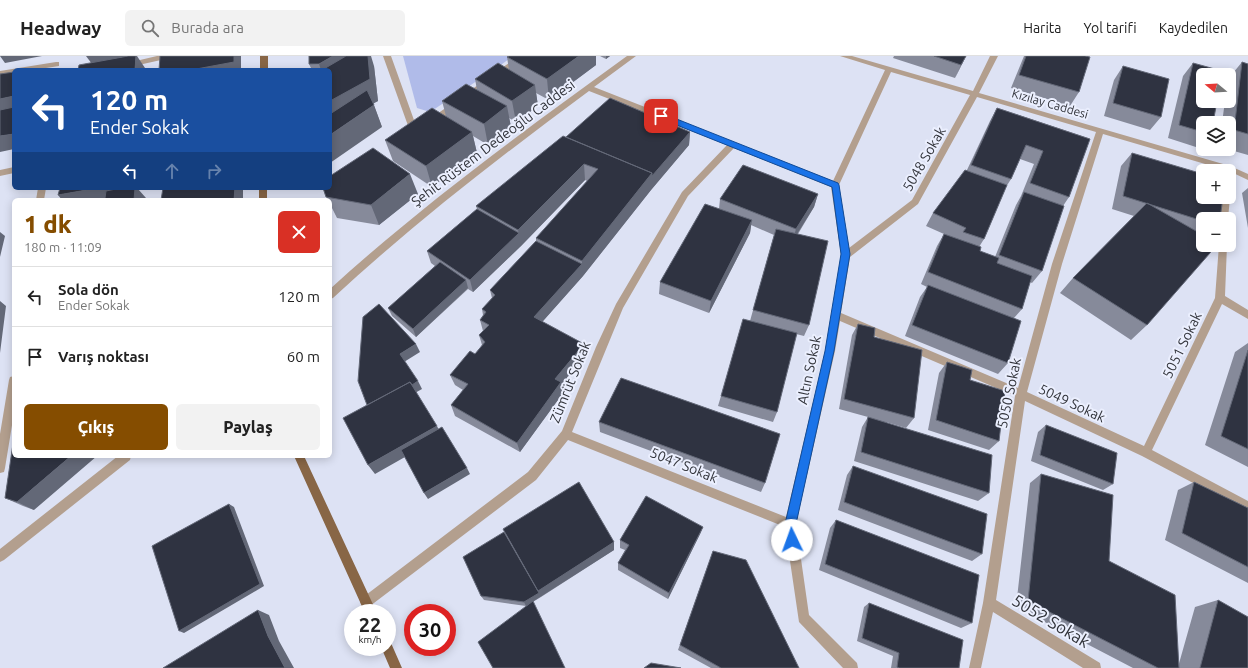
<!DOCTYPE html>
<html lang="tr">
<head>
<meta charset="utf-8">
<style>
	:root { --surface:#fff; --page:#f2f2f2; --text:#222; --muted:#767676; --line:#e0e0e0; --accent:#854d00 }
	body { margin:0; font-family:Ubuntu,sans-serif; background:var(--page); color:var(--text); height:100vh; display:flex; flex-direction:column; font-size:15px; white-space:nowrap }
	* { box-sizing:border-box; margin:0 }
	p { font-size:13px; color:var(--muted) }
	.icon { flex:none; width:22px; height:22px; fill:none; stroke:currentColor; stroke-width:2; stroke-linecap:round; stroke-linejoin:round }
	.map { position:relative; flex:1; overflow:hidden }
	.side { position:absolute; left:12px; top:142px; width:320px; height:260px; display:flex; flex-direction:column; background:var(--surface); border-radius:6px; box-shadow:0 2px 10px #0003 }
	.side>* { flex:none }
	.hud { position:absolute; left:12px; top:12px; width:320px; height:122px; border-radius:6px; box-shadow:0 2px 10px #0003; background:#1a4fa0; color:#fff; overflow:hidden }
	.needle { width:26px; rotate:288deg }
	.fabs { position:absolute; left:1196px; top:12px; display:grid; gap:8px }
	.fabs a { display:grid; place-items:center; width:40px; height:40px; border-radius:6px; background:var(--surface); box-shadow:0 2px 10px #0003; font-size:20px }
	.speed { position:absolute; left:344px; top:548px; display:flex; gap:8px; font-size:20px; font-weight:700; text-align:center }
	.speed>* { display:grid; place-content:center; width:52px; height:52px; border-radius:50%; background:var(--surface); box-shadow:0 2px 10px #0003; line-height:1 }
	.speed small { font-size:10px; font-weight:400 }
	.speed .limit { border:6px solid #d22; background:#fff; color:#111 }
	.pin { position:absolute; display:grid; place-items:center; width:34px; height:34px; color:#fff; margin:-17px; border-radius:8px; box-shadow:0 2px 6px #0006 }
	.me { position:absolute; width:44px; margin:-22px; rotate:357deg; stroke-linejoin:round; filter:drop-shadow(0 0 3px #0008) }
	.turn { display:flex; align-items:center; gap:14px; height:84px; padding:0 12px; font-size:18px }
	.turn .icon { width:52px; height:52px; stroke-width:2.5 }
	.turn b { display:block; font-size:28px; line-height:34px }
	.lanes { display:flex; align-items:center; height:38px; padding:0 12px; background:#0003; justify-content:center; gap:20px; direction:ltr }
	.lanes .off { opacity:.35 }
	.round { display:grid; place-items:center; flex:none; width:42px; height:42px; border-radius:6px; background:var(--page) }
	.head { display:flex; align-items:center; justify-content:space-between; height:68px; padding:0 12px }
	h1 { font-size:24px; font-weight:800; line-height:30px; color:var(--accent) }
	.button { display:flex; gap:8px; margin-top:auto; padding:8px 12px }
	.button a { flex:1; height:46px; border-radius:6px; background:var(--accent); color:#fff; font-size:16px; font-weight:800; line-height:46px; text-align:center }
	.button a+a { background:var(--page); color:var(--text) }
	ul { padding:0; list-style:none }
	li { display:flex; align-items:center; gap:12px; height:60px; padding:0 12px; border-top:1px solid var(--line) }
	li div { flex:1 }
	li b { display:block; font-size:15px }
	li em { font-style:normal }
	header { display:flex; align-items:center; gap:24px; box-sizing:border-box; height:56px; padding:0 20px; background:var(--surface); border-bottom:1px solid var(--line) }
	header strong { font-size:19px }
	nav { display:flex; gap:22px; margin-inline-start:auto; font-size:14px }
	.search { width:280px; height:36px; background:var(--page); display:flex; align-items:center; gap:10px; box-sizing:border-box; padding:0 14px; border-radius:6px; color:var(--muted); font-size:15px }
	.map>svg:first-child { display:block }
	.green { fill:#b0bbe9 }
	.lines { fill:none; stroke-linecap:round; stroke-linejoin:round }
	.minor { fill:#b39f8e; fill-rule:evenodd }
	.major { fill:#886646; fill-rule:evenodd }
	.wall { fill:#868a9a; fill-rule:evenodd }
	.shaded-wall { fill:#636877 }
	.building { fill:#2f3341; stroke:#636877 }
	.route { fill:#1a73e8; stroke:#114b97 }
	.labels { text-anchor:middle; stroke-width:4; stroke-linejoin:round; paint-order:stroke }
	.far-street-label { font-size:12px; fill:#31333a; stroke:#ebeffe }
	.street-label { font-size:14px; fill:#31333a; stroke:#ebeffe }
	.near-street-label { font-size:17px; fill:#31333a; stroke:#ebeffe }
</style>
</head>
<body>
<header>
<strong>Headway</strong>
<div class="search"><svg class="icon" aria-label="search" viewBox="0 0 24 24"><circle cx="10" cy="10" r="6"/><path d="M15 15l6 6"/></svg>Burada ara</div>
<nav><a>Harita</a><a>Yol tarifi</a><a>Kaydedilen</a></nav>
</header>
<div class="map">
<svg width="1248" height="612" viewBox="0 0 1248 612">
	<rect width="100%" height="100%" fill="#dde2f4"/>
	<path class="green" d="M403,0H513L498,11L430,56L417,52Z"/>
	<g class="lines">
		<path class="minor" d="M157,0H171L170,2L116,14H102L106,12Z
			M383,0H391L419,78L418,80H412L411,78Z
			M519,0H528L436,67H430V63Z
			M627,0H636L594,31L833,125L885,14L840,0H852L973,35L990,0H998L979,37L1230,110L1248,118V124L1229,115L1103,78L1062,208L1027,336L1144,390L1215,242L1219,189H1227L1225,240L1248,254V263L1222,248L1152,394L1248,445V456L1142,400L1025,345L996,544L1100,607L1101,612H1083L993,556L981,612H969L983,547L1015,340L840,265L835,295L796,468L809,559L857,607L858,612H843L799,566L785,471L568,384L536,424L370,550L366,552L362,550L360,546L362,542L528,416L562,375L596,291L616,248L682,136L727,89L589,35C501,100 414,167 333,242L330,243V233C423,148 525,74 627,0ZM891,16L970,39L912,144L849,192L839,129ZM977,41L1096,76L1052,208L1018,332L841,257L850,201L918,148ZM734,92L831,131L841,199L825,295L786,461L572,376L623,252L688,140Z
			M56,6H59V10L33,14H14V17L0,19V15Z
			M14,111V117L0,120V114Z
			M38,132H46L44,144H36Z
			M1229,139L1230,141L1228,163H1220L1222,141H1229Z
			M14,320V357L5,412L4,416L0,417V378L9,324L10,321Z
			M118,400H131L130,404L4,504L0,506V493Z"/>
		<path class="major" d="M260,0H268V14H260Z
			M259,132H267V144H259Z
			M294,400H304L377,557H365Z
			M387,585L391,587L402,612H390L381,591H387Z"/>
	</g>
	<path class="wall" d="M600,0H610L606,3Z
		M894,0H966L955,22L893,2Z
		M1024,0H1085L1079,36L1070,50L1011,32Z
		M507,1L596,9L549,44L536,37L538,50L516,66L509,62L511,71L488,89L473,80L477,97L432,131L393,105L385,84L446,60L442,45L477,34L475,23L509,14Z
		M1242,6L1248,8V99L1227,93H1229V67H1222L1225,45H1229V22Z
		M1193,7L1203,67V87L1199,92L1168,82L1183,20Z
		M309,8L374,10L378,45L373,47L382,71L330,14H312Z
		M1123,10L1161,61L1150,74L1104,60L1114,24Z
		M997,52L1090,83L1069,141L1063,150L1042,215L1032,227L1030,226L1022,253L1014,262L1008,307L998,318L905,280L920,241L927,231L921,228L937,190L944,178L926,170L933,157L967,114L990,65ZM1020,103L1034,108L1021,140L1016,149L995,201L980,195L979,191L984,183L1006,131L1011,123Z
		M690,76L689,89L651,134L583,220L542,266L585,300L562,328L563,337L520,396L455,360L451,349L463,334L455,329L450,319L475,298L482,289L479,279L483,275L480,264L483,259L482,253L492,242L490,234L536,185V182L587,125L585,124L521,190L473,236L468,233L416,281L392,260L388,252L435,210L431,207L427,195L477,153L476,150L566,81Z
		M1132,97L1203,163V189L1147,269L1131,284L1060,237L1073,222L1134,160L1112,153L1121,110Z
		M323,132L418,138L379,169L337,162L330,148V144H328Z
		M1248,132V172L1242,137Z
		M818,138L814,151L798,178L809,269L804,280L796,278L777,356L773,366L718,350L721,340L750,265L774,179L751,169L750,177L709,257L659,238L660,226L719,153L720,143Z
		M858,268L874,281L914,362L906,372L886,366L989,437L978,445L854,405L862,371L868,361L839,353L852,279Z
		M1248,287V411L1205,389L1235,296Z
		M947,306L970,324L999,385L989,394L928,374L939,317Z
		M599,366L765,427L761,436L600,376Z
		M1046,369L1113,428L1103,434L1031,405L1038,376Z
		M14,381L34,454L23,450L5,442Z
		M853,410L982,498L972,505L838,454L847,419Z
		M1041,418L1109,505L1178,611L1195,551L1218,544L1248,612H1133L1016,551L1030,427Z
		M1194,426L1248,452V527L1165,484L1178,434Z
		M836,464L972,567L961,572L819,514L830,472Z
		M703,471L700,478L668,543L618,514V507L625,494L620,492V484Z
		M614,486V494L541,541L526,550L484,544L481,540Z
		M713,495L799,612H711L678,594Z
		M869,547L959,612H891L893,600L857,585L864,551Z"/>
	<path class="shaded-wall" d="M0,0H42L5,7Z
		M86,0H127L92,8Z
		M136,0H137L145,12V14H135Z
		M234,0H241V14H191Z
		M333,0H367L330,14H321L319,8Z
		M368,0H371L374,10L378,45L330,72V45Z
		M579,0H596V9L549,44L547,23Z
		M606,0H610L606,3Z
		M966,0L955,22L961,9Z
		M535,29L538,50L516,66L512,45Z
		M14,40V56L0,59V43Z
		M374,49L382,71L330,107V79Z
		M507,50L511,71L488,89L484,68Z
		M472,76L477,97L432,131L426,110Z
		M690,76L689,89L651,134L583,220L536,273L534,261L582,208V205L652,117Z
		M14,78V93L0,96V80Z
		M584,108L585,124L521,190L518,174Z
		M410,118L418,138L379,169L371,149Z
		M98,132H139L138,133L146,142V144H62L58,139Z
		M235,132H243V144H234Z
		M818,138L814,151L792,186L796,173Z
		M752,164L750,177L709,257L711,245Z
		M0,176L5,180L0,201Z
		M519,177L521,190L473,236L470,224Z
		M466,224L468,232L416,281L413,273Z
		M0,245L6,250L0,297Z
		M416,288L420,296L404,306L400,298Z
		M584,288L585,300L562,328L563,337L520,396L517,387L555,323Z
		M418,325L422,333L374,360L369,353Z
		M437,370L442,380L375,418L368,409Z
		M71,400H97L34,454L17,446Z
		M467,412L470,418L428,443L424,437Z
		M229,448L234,451L264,530L184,577L179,575Z
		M703,471L700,478L668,543L669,537Z
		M614,486V494L526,550L524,546L538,535Z
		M258,554L269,559L279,585L294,612H285L268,580Z"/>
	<path class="building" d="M128,0H136L135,14H78L79,9Z
		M160,0H234V6L191,14H159Z
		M309,0H333L319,8H309Z
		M346,0H368L370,23L330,45V14H322Z
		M509,0H579L547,23L507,1Z
		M934,0H966L961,9Z
		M1026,0H1085L1090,1L1079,36L1019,19Z
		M1242,6L1248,8V78L1234,74Z
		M498,7L535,29L512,45L475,23Z
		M1193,7L1222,15V19H1203V45H1217L1213,67H1203V76L1179,69Z
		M1123,10L1169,23L1161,61L1113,47Z
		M36,13V14H27Z
		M14,16V40L0,43V18Z
		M466,28L507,50L484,68L442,45Z
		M367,34L374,49L330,79V58Z
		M610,42L690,76L652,120V117L566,81Z
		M14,51V78L0,80V54Z
		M432,52L472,76L426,110L385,84Z
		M997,52L1090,83L1069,141L1030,127L1043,95L1026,89L1011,123L971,109Z
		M563,80L652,117L582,205L536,182L598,113L584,108L518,174L476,150Z
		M373,92L410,118L371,149L326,141L323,132H330V120Z
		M1132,97L1203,118V141H1223L1220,163H1203V165L1123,140Z
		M743,109L818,138L796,173L720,143Z
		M965,114L1007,129L984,183L963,176L966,172L933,157Z
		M60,132H98L58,139Z
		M121,132H135L134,144H92L105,142L106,135Z
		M163,132H235L234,144H161Z
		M1024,136L1064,150L1042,215L999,199Z
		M1147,147L1203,179V189H1217L1147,269L1073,222Z
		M705,148L752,164L711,245L660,226Z
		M477,153L519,177L470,224L427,195Z
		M776,173L828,185L809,269L753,254Z
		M944,178L981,191L980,195L999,202L997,207L1032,220L1022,253L928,216Z
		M536,185L582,208L534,261L584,288L555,323L561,326L517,387L451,349L468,328L450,319L470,295L475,298L485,286L479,279L489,269L480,264L486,256L482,253L495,239L490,234Z
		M440,206L466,224L413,273L388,252Z
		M928,229L1021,265L1008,307L912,269Z
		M379,248L416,288L400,298L418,325L412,329L410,326L367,349L358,325L363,261Z
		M743,263L797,277L777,356L721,340Z
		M858,268L875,272L874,281L922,294L914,362L844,343Z
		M1248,294V393L1221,380Z
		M947,306L972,314L970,324L1005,335L999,385L936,364Z
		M621,322L780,378L765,427L599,366Z
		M410,326L437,370L368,409L343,362Z
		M868,361L992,399L989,437L861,396Z
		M1046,369L1117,397L1113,428L1040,399Z
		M442,371L467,412L424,437L401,394Z
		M14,381V400H71L17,446L5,442Z
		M853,410L987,458L982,498L844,446Z
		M1041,418L1113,439L1109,505L1175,539L1179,612H1158L1028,545Z
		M579,426L614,486L538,535L503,473Z
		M1194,426L1248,452V511L1182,477Z
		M646,440L703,471L669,537L618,507L629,489L620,484Z
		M229,448L260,528L179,575L152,490Z
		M836,464L979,519L972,567L825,508Z
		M504,476L539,537L524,546L481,540L463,501Z
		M713,495L746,504L799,612H721L680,589Z
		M1218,544L1248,561V612H1200Z
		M533,545L565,612H493L478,586Z
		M869,547L963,584L959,612H899L897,611L899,597L862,582Z
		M258,554L268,580L285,612H163Z
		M651,607L681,612H644Z"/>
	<path class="route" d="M659,58H664L838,127L839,129L850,198L834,295L796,468L798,484L796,487L792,489L789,487L785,468L825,295L841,198L832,131L659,62Z"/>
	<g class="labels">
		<g class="far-street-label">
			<text transform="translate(1050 48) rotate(16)" y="4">Kızılay Caddesi</text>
		</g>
		<g class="street-label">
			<text transform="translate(493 87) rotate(-37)" y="5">Şehit Rüstem Dedeoğlu Caddesi</text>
			<text transform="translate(924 103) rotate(-60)" y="5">5048 Sokak</text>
			<text transform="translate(1182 289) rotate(-64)" y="5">5051 Sokak</text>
			<text transform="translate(809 314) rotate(-78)" y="5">Altın Sokak</text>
			<text transform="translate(570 326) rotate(-68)" y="5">Zümrüt Sokak</text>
			<text transform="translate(1009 337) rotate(-78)" y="5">5050 Sokak</text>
			<text transform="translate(1072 347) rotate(25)" y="5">5049 Sokak</text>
			<text transform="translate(684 409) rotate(22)" y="5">5047 Sokak</text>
		</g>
		<g class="near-street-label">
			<text transform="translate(1051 565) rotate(31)" y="6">5052 Sokak</text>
		</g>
	</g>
</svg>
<div class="fabs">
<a><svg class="needle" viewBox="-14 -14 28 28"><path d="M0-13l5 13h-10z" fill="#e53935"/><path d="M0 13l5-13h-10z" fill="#767676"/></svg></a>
<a><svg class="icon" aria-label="layers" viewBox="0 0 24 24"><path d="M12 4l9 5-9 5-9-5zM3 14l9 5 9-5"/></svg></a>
<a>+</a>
<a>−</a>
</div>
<div class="speed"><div>22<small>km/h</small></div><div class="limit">30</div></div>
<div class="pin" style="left:661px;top:60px;background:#d93025"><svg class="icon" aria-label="arrive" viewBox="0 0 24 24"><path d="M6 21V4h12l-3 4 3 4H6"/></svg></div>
<svg class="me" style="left:792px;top:484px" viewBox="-20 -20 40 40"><circle r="19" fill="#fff"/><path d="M0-13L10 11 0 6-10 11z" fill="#1a73e8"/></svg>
<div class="hud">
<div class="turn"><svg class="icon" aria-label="left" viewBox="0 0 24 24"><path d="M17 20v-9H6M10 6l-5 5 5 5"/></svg><div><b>120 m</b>Ender Sokak</div></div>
<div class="lanes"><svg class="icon" aria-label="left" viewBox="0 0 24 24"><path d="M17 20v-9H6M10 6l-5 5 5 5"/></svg><svg class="icon off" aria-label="ahead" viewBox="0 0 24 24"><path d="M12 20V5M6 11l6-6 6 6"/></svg><svg class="icon off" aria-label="right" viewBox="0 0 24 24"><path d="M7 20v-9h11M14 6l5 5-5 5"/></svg></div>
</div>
<section class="side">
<div class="head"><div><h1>1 dk</h1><p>180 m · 11:09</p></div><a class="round" style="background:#d93025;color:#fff"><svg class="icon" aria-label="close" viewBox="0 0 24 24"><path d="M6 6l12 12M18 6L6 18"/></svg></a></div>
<ul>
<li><svg class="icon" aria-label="left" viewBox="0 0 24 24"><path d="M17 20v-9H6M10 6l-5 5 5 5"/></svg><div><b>Sola dön</b><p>Ender Sokak</p></div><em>120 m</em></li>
<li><svg class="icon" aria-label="arrive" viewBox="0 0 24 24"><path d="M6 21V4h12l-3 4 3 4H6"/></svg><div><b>Varış noktası</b></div><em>60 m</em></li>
</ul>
<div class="button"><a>Çıkış</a><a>Paylaş</a></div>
</section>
</div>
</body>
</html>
